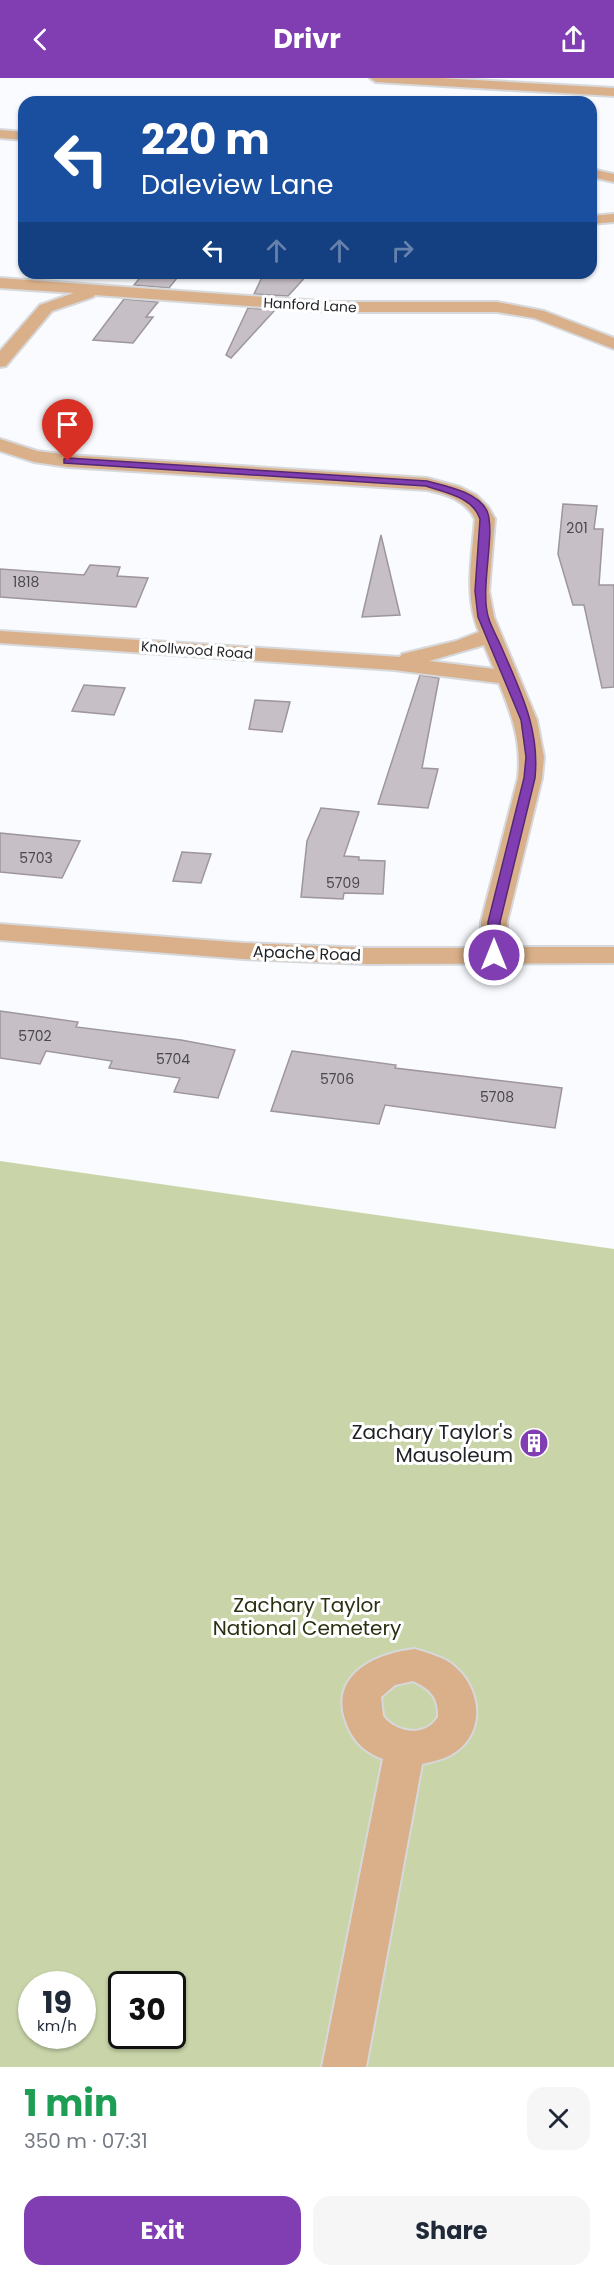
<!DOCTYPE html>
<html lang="en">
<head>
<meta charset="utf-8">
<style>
	:root { --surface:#fff; --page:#f6f6f7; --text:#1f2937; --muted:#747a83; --accent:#813eb2 }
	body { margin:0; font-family:Poppins,sans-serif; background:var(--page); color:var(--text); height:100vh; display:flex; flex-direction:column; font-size:22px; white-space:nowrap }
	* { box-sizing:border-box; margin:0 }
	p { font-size:20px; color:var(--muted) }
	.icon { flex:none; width:33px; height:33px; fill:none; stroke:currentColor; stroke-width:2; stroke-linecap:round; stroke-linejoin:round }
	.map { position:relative; height:1989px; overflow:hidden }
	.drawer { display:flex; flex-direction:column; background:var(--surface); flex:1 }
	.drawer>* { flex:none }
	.hud { position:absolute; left:18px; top:18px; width:579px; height:183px; border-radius:18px; box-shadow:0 2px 4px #0004; background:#1a4fa0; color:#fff; overflow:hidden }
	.speed { position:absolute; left:18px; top:1893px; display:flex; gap:12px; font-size:30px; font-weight:700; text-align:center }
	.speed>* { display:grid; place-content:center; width:78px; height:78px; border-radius:50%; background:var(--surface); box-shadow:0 2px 4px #0004; line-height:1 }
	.speed small { font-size:15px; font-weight:400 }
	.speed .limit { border:3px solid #111; border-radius:9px; background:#fff; color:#111 }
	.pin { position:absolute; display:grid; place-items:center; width:51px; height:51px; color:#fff; margin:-62px -26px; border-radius:50% 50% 50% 0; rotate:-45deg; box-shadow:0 0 6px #0007 }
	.pin .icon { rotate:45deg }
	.me { position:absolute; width:66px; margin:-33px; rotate:0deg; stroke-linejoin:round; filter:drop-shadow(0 0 4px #0008) }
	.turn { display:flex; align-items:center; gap:21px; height:126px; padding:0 24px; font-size:27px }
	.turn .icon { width:78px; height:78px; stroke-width:2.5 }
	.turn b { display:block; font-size:42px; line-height:51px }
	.lanes { display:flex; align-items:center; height:57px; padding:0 24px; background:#0003; justify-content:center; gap:30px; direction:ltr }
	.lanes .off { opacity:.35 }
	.round { display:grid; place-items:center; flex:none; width:63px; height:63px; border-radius:18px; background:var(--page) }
	.overview { display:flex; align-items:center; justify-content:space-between; height:102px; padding:0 24px }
	h1 { font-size:36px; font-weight:700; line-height:45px; color:#1e9e55 }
	.button { display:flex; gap:12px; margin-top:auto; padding:12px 24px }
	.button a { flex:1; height:69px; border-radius:18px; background:var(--accent); color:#fff; font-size:24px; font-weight:700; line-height:69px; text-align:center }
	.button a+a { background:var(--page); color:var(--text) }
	header { display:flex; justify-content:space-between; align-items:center; height:78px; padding:0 24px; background:var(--accent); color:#fff; font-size:27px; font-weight:700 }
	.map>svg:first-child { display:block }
	.green { fill:#c9d5a9; fill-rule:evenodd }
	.building { fill:#c7bfc6; stroke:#9d969c; stroke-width:1.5 }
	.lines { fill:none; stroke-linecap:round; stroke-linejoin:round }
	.minor-casing { stroke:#d6d8db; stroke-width:4 }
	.minor { fill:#d9b089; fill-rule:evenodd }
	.route { fill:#813eb2; stroke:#542874; stroke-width:1.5 }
	.labels { text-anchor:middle; stroke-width:6; stroke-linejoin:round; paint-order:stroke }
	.far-street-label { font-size:14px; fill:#1f2124; stroke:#fff }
	.number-label { font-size:14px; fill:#49484c }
	.street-label { font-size:16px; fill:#1f2124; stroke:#fff }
	.near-poi-label { font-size:20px; fill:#1f2124; stroke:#fff; text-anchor:end }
	.near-park-label { font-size:20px; fill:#2a3111; stroke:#fff }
</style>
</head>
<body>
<header><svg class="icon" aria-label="back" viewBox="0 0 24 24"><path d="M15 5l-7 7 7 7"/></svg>Drivr<svg class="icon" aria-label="share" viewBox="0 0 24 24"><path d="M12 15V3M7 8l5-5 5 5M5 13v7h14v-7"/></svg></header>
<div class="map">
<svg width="614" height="1989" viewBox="0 0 614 1989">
	<rect width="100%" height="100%" fill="#f9fbfe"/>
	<path class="green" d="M0,1083L614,1171V1989H0ZM32,1906H82V1958H32ZM122,1906H172V1958H122Z"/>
	<path class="building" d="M144,195H181L169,210L134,207Z
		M264,195H309L288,218L254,216Z
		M124,221L158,224L146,239H153L133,265L93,262Z
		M248,230L275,232L231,280L226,277Z
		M563,426L597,428L594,451H603L599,507H614V609L602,610L584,527H573L558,476Z
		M381,457L400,537L362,539Z
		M90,487L120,489L117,498L148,500L136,529L0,519V491L84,497Z
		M420,597L439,600L422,690L438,691L428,730L378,726Z
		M84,607L125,610L114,637L72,633Z
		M255,622L290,624L282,654L249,651Z
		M321,730L359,734L344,778L359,779V782L385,783L383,816L344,815L343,821L301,819L307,763Z
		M0,755L80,763L62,800L0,794Z
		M182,774L211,776L201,805L173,803Z
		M0,933L78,944L76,949L181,962L235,972L218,1020L174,1014L180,1000L109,990L112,983L46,973L40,986L0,980Z
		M292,973L396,987L395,990L562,1010L555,1050L385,1027L379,1046L271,1033Z"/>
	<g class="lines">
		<g class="minor-casing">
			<path id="minor" d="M370,0H440L614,10V18L376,4Z
				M0,52L24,54V62L0,60Z
				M591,91L614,96V104L591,99Z
				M614,136V144L591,146V138Z
				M0,200L333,224H497L544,233L614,260V271L534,240L497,234H333L95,217L93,219L52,233L6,288L0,289V273L40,227L74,215L0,210Z
				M0,361L37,373L68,377L427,400L460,409L476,417L488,429L495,441L489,513L494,539L537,642L544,679L542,700L507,844V869H614V885L368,886L244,881L0,862V846L244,865L368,870H481V844L518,700C522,665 512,637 499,605L394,592L0,565V553L400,579L402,576L456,563L479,554C464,518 472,480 475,441C466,422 446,416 427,412L68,389L34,384L0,373ZM484,567L494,591L429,583Z
				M415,1571C427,1575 444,1579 454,1588C483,1612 486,1659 449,1678C440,1682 431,1684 422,1686L366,1989H322L383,1681C367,1675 357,1667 349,1651C325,1600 371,1576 415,1571ZM413,1603C430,1611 439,1619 438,1639C425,1660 396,1655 383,1638L381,1619L395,1607Z"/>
		</g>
		<use href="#minor" class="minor"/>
	</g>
	<path class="route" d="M68,380L427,403C446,408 478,414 487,433C496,454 480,509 488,538C491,549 497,559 501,568C520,613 540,650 535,700L500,844L499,880H490L488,877V844L524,700L526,679L521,642L478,539L475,513L480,441C473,419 446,415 426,408L64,385V381Z"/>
	<defs>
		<g id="building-disc" transform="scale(1.5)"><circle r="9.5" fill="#813eb2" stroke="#fff"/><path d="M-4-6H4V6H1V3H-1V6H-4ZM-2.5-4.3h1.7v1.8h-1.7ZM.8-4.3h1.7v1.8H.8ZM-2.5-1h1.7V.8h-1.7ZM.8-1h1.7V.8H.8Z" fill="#fff"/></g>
	</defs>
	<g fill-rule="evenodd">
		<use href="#building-disc" x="534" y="1365"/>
	</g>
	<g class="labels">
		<g class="far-street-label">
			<text transform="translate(310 227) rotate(3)" y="5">Hanford Lane</text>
			<text transform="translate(197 572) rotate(4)" y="5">Knollwood Road</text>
		</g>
		<g class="number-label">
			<text x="577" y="455">201</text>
			<text x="26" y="509">1818</text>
			<text x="36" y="785">5703</text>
			<text x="343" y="810">5709</text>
			<text x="35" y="963">5702</text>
			<text x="173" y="986">5704</text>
			<text x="337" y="1006">5706</text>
			<text x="497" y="1024">5708</text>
		</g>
		<g class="street-label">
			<text transform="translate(307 875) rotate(2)" y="6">Apache Road</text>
		</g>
		<g class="near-poi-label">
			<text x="513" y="1361">Zachary Taylor's<tspan x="513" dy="23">Mausoleum</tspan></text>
		</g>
		<g class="near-park-label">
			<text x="307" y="1534">Zachary Taylor<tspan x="307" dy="23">National Cemetery</tspan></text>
		</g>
	</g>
</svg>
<div class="speed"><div>19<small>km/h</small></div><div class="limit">30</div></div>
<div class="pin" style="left:68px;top:383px;background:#d93025"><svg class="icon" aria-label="arrive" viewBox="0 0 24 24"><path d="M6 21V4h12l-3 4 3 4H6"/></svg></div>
<svg class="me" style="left:494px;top:877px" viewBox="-20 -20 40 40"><circle r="17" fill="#813eb2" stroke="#fff" stroke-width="3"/><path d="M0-11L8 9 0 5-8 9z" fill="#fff"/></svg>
<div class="hud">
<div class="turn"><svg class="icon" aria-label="left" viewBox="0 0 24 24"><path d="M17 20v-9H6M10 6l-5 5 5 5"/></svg><div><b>220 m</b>Daleview Lane</div></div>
<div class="lanes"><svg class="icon" aria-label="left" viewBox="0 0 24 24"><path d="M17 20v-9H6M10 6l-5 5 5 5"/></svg><svg class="icon off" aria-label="ahead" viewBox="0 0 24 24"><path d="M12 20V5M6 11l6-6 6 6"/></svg><svg class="icon off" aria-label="ahead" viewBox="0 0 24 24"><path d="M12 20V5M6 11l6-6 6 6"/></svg><svg class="icon off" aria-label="right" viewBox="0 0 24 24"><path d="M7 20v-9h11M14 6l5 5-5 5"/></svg></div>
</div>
</div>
<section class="drawer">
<div class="overview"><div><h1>1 min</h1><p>350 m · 07:31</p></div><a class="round"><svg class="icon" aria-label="close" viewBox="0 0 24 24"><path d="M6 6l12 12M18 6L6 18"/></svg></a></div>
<div class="button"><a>Exit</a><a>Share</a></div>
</section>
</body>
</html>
